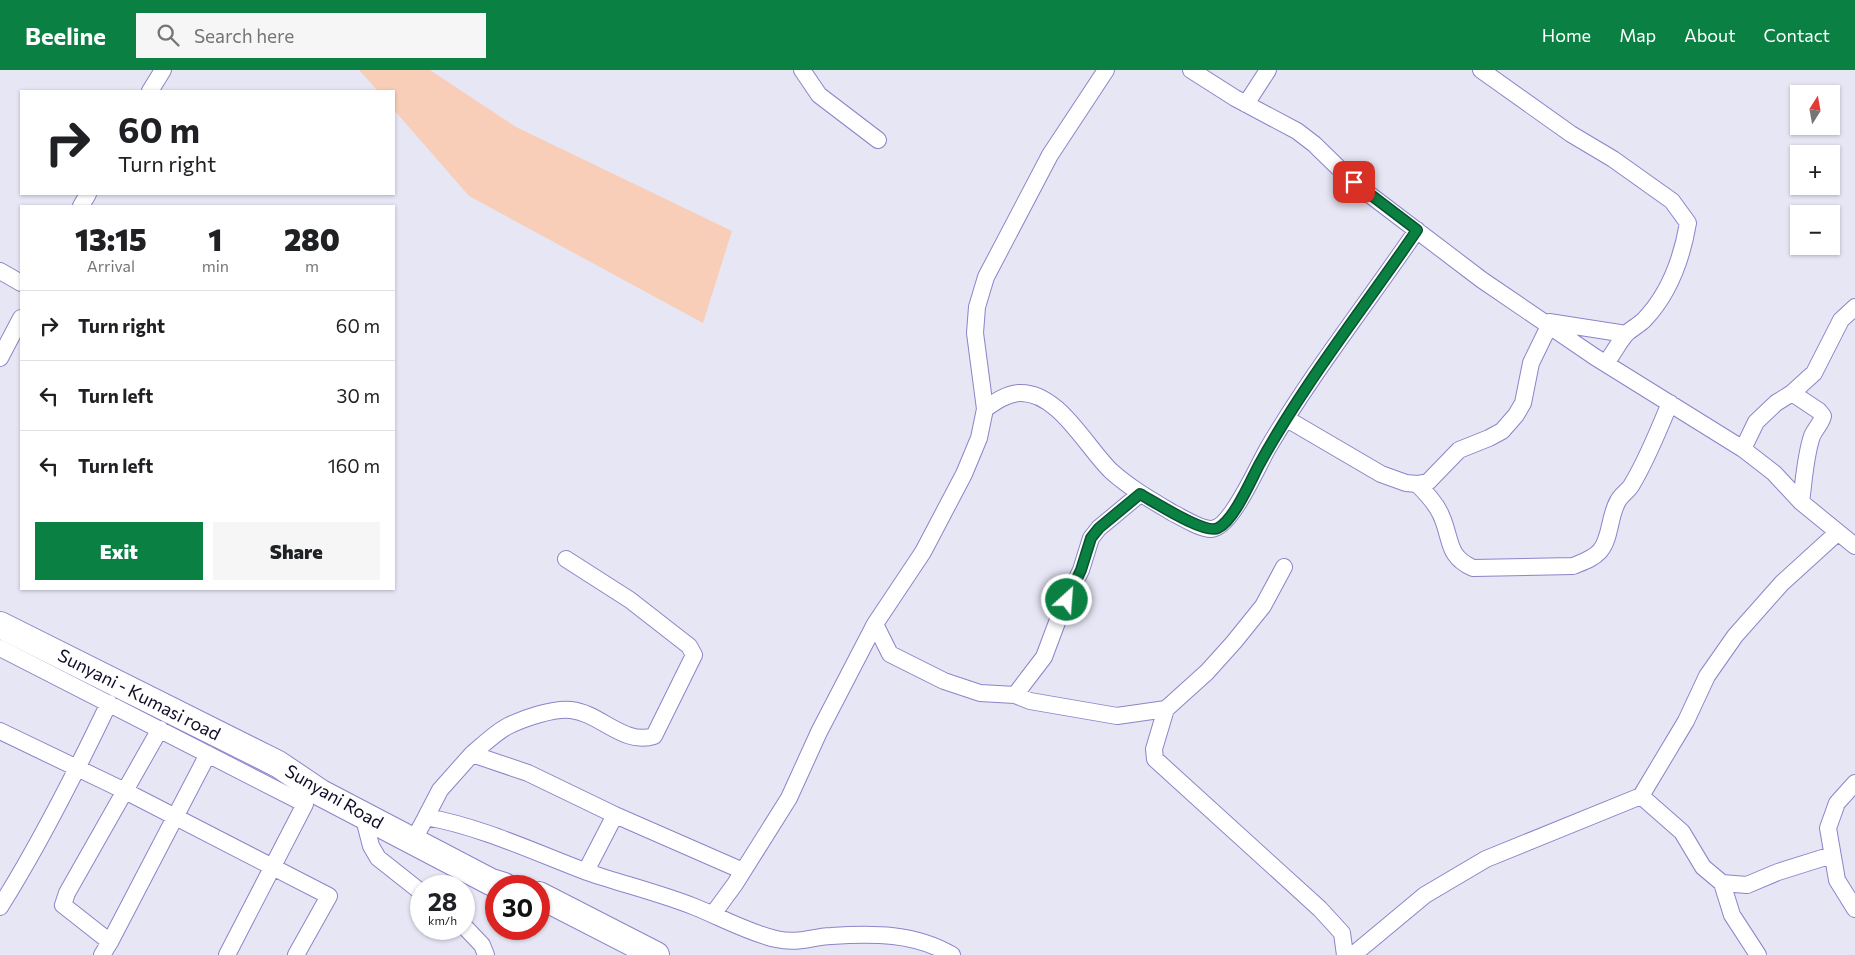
<!DOCTYPE html>
<html lang="en">
<head>
<meta charset="utf-8">
<style>
	:root { --surface:#fff; --page:#f6f6f6; --text:#202124; --muted:#757577; --line:#e0e0e0; --accent:#0b8043 }
	body { margin:0; font-family:Commissioner,sans-serif; background:var(--page); color:var(--text); height:100vh; display:flex; flex-direction:column; font-size:19px; white-space:nowrap }
	* { box-sizing:border-box; margin:0 }
	p { font-size:16px; color:var(--muted) }
	.icon { flex:none; width:28px; height:28px; fill:none; stroke:currentColor; stroke-width:2; stroke-linecap:round; stroke-linejoin:round }
	.map { position:relative; flex:1; overflow:hidden }
	.details { position:absolute; left:20px; top:135px; width:375px; height:385px; display:flex; flex-direction:column; background:var(--surface); border-radius:0px; box-shadow:0 1px 4px #0004 }
	.details>* { flex:none }
	.guide { position:absolute; left:20px; top:20px; width:375px; height:105px; border-radius:0px; box-shadow:0 1px 4px #0004; background:#fff; color:var(--text); overflow:hidden }
	.needle { width:32px; rotate:11deg }
	.controls { position:absolute; left:1790px; top:15px; display:grid; gap:10px }
	.controls a { display:grid; place-items:center; width:50px; height:50px; border-radius:0px; background:var(--surface); box-shadow:0 1px 4px #0004; font-size:25px }
	.speed { position:absolute; left:410px; top:805px; display:flex; gap:10px; font-size:25px; font-weight:700; text-align:center }
	.speed>* { display:grid; place-content:center; width:65px; height:65px; border-radius:50%; background:var(--surface); box-shadow:0 1px 4px #0004; line-height:1 }
	.speed small { font-size:12px; font-weight:400 }
	.speed .limit { border:8px solid #d22; background:#fff; color:#111 }
	.pin { position:absolute; display:grid; place-items:center; width:42px; height:42px; color:#fff; margin:-21px; border-radius:10px; box-shadow:0 2px 8px #0006 }
	.me { position:absolute; width:55px; margin:-28px; rotate:26deg; stroke-linejoin:round; filter:drop-shadow(0 0 4px #0008) }
	.turn { display:flex; align-items:center; gap:18px; height:105px; padding:0 15px; font-size:22px }
	.turn .icon { width:65px; height:65px; stroke-width:2.5 }
	.turn b { display:block; font-size:35px; line-height:42px }
	.eta { display:flex; justify-content:space-evenly; align-items:center; height:85px; text-align:center }
	.eta b { font-size:30px; font-weight:800; line-height:35px }
	.action { display:flex; gap:10px; margin-top:auto; padding:10px 15px }
	.action a { flex:1; height:58px; border-radius:0px; background:var(--accent); color:#fff; font-size:20px; font-weight:800; line-height:58px; text-align:center }
	.action a+a { background:var(--page); color:var(--text) }
	ul { padding:0; list-style:none }
	li { display:flex; align-items:center; gap:15px; height:70px; padding:0 15px; border-top:1px solid var(--line) }
	li div { flex:1 }
	li b { display:block; font-size:19px }
	li em { font-style:normal }
	header { display:flex; align-items:center; gap:30px; box-sizing:border-box; height:70px; padding:0 25px; background:var(--accent); color:#fff }
	header strong { font-size:24px }
	nav { display:flex; gap:28px; margin-inline-start:auto; font-size:18px }
	.search { width:350px; height:45px; background:var(--page); display:flex; align-items:center; gap:12px; box-sizing:border-box; padding:0 18px; border-radius:0px; color:var(--muted); font-size:19px }
	.map>svg:first-child { display:block }
	.green { fill:#f9ceb8 }
	.lines { fill:none; stroke-linecap:round; stroke-linejoin:round }
	.street-casing { stroke:#8c84c9; stroke-width:18 }
	.primary-casing { stroke:#8c84c9; stroke-width:28 }
	.street { stroke:#fff; stroke-width:16 }
	.primary { stroke:#fff; stroke-width:26 }
	.route-casing { stroke:#07532c; stroke-width:12 }
	.route { stroke:#0b8043; stroke-width:9 }
	.labels { text-anchor:middle; stroke-width:5; stroke-linejoin:round; paint-order:stroke }
	.street-label { font-size:18px; fill:#110c26; stroke:#fff }
</style>
</head>
<body>
<header>
<strong>Beeline</strong>
<div class="search"><svg class="icon" aria-label="search" viewBox="0 0 24 24"><circle cx="10" cy="10" r="6"/><path d="M15 15l6 6"/></svg>Search here</div>
<nav><a>Home</a><a>Map</a><a>About</a><a>Contact</a></nav>
</header>
<div class="map">
<svg width="1855" height="885" viewBox="0 0 1855 885">
	<rect width="100%" height="100%" fill="#e6e6f5"/>
	<path class="green" d="M359,0H430L516,57L732,161L703,253L469,126L394,40V21H378Z"/>
	<g class="lines">
		<g class="street-casing">
			<path id="street" d="M802,0L819,25L878,70
				M1191,0L1235,28L1297,61L1314,74L1353,112L1482,210L1595,287L1743,379L1774,403L1801,432L1855,476
				M1481,0L1571,64L1613,89L1672,131L1688,153C1682,188 1669,224 1644,250C1639,255 1631,259 1626,264C1619,272 1613,284 1606,293
				M150,21L163,0
				M1246,34L1268,0
				M81,136L88,124
				M0,201L21,213
				M1549,252L1626,264
				M0,288L21,248
				M1792,323L1819,341L1823,346C1821,354 1815,359 1812,366C1805,387 1804,411 1801,432
				M985,339C995,332 1006,324 1019,323C1058,321 1086,377 1111,401C1130,418 1151,430 1173,443C1183,448 1200,459 1211,459C1231,459 1258,395 1268,378C1312,303 1368,232 1417,160
				M1287,349L1381,404L1406,413L1417,414L1428,412L1459,380L1489,368L1502,361L1516,345L1523,333L1531,293L1549,256
				M1743,379L1756,352L1776,333L1792,323L1814,303L1841,250L1855,237
				M1417,414C1426,423 1436,433 1441,445C1452,469 1446,486 1473,498L1573,496C1583,492 1593,489 1600,481C1611,468 1609,446 1618,431C1621,425 1627,422 1631,416C1647,390 1658,361 1670,333
				M875,554L890,584L944,611L980,623L1015,625L1044,587L1062,539L1081,500L1091,468L1099,458L1140,424
				M0,578L305,734L227,885
				M1015,625L1030,631L1117,646L1166,639L1207,602L1234,572L1263,536L1284,497
				M1166,639L1154,679L1155,689L1320,839L1342,863L1345,885
				M0,661L125,721L329,826L296,885
				M472,684C483,675 496,662 508,656C524,648 554,638 571,640C600,643 624,676 654,666L694,585L689,576L630,530L566,489
				M1855,713L1837,733L1828,758L1837,810L1855,839
				M363,745L371,776L378,788L421,822
				M426,747L440,720L472,684L528,703L615,745L743,801
				M419,760L426,747C482,757 534,782 587,802C622,814 660,823 695,837C720,847 749,863 776,869C799,874 810,867 831,866C873,863 915,863 952,885
				M1832,785L1778,802L1747,815L1722,813L1703,797L1682,762L1641,726L1686,651L1707,606L1735,566L1782,513L1837,463
				M586,801L615,745
				M1722,813L1732,845L1758,885
				M0,837C41,772 76,702 109,633
				M713,844L735,814L789,728L819,662L875,554L923,482L964,404L979,368L985,339L975,263L977,237L986,207L1050,85L1106,0
				M464,856L482,875L486,885
				M110,872L63,835L67,823L160,659
				M102,885L110,872L208,684
				M1353,885L1425,825L1486,789L1641,726"/>
		</g>
		<g class="primary-casing">
			<path id="primary" d="M0,555L278,694L321,723L491,812L504,816
				M539,825L656,885"/>
		</g>
		<use href="#street" class="street"/>
		<use href="#primary" class="primary"/>
	</g>
	<g class="lines">
		<g class="route-casing">
			<path id="route" d="M1067,530L1081,500L1091,468L1099,458L1140,424C1153,431 1205,465 1218,458C1234,450 1250,412 1259,395C1304,313 1364,238 1417,160L1354,112"/>
		</g>
		<use href="#route" class="route"/>
	</g>
	<g class="labels">
		<g class="street-label">
			<text transform="translate(139 625) rotate(27)" y="6">Sunyani - Kumasi road</text>
			<text transform="translate(334 727) rotate(30)" y="6">Sunyani Road</text>
		</g>
	</g>
</svg>
<div class="controls">
<a><svg class="needle" viewBox="-14 -14 28 28"><path d="M0-13l5 13h-10z" fill="#e53935"/><path d="M0 13l5-13h-10z" fill="#757577"/></svg></a>
<a>+</a>
<a>−</a>
</div>
<div class="speed"><div>28<small>km/h</small></div><div class="limit">30</div></div>
<div class="pin" style="left:1354px;top:112px;background:#d93025"><svg class="icon" aria-label="arrive" viewBox="0 0 24 24"><path d="M6 21V4h12l-3 4 3 4H6"/></svg></div>
<svg class="me" style="left:1067px;top:530px" viewBox="-20 -20 40 40"><circle r="17" fill="#0b8043" stroke="#fff" stroke-width="3"/><path d="M0-11L8 9 0 5-8 9z" fill="#fff"/></svg>
<div class="guide">
<div class="turn"><svg class="icon" aria-label="right" viewBox="0 0 24 24"><path d="M7 20v-9h11M14 6l5 5-5 5"/></svg><div><b>60 m</b>Turn right</div></div>
</div>
<section class="details">
<div class="eta">
<div><b>13:15</b><p>Arrival</p></div>
<div><b>1</b><p>min</p></div>
<div><b>280</b><p>m</p></div>
</div>
<ul>
<li><svg class="icon" aria-label="right" viewBox="0 0 24 24"><path d="M7 20v-9h11M14 6l5 5-5 5"/></svg><div><b>Turn right</b></div><em>60 m</em></li>
<li><svg class="icon" aria-label="left" viewBox="0 0 24 24"><path d="M17 20v-9H6M10 6l-5 5 5 5"/></svg><div><b>Turn left</b></div><em>30 m</em></li>
<li><svg class="icon" aria-label="left" viewBox="0 0 24 24"><path d="M17 20v-9H6M10 6l-5 5 5 5"/></svg><div><b>Turn left</b></div><em>160 m</em></li>
</ul>
<div class="action"><a>Exit</a><a>Share</a></div>
</section>
</div>
</body>
</html>
